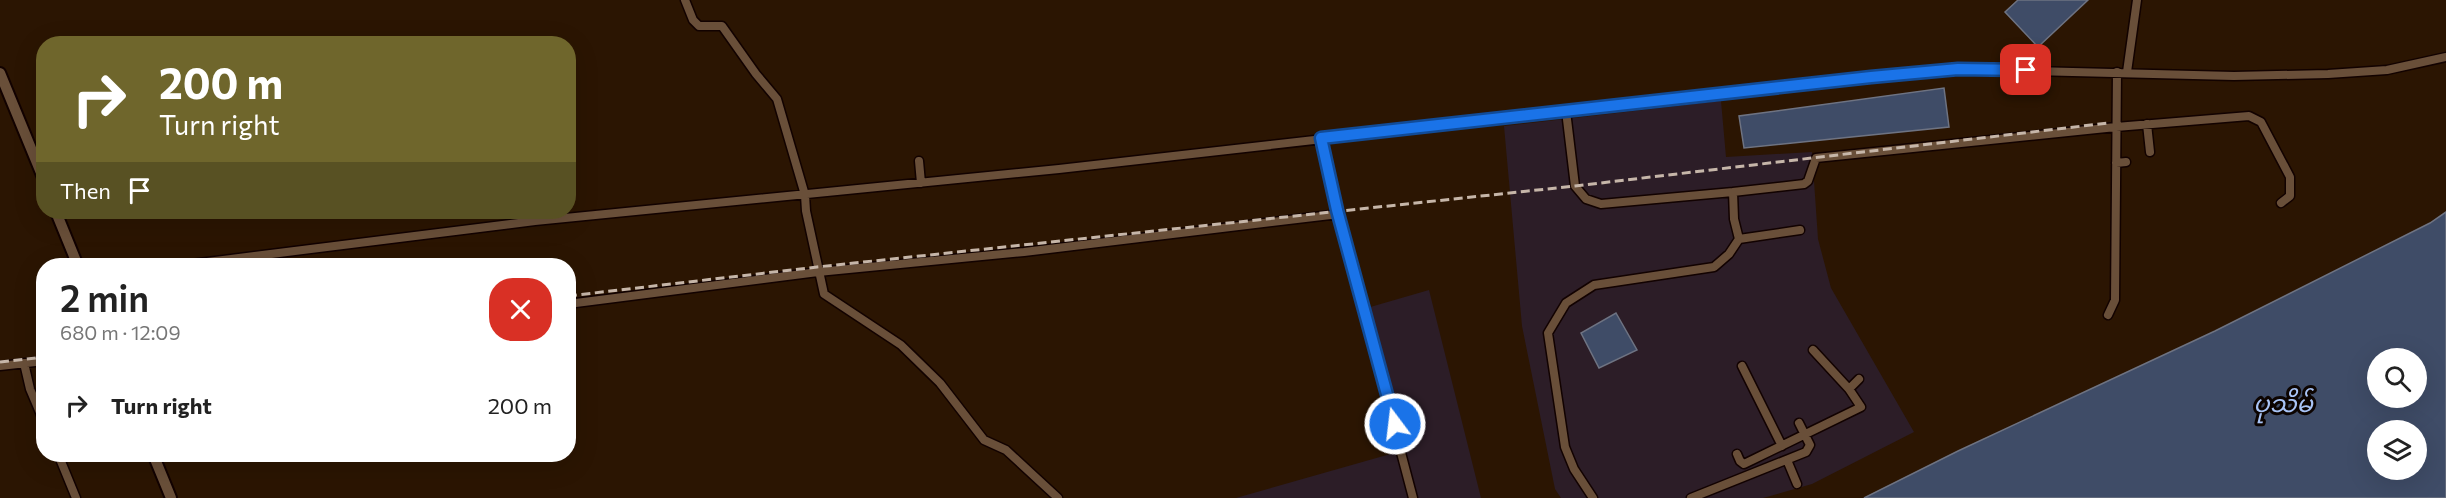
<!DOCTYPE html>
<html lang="en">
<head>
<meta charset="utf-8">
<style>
	:root { --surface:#fff; --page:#f6f6f6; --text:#222; --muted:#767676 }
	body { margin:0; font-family:Commissioner,"Noto Sans Myanmar",sans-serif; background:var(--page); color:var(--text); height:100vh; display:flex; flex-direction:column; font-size:22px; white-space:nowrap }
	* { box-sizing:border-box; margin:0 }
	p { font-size:20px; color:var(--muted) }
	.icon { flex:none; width:33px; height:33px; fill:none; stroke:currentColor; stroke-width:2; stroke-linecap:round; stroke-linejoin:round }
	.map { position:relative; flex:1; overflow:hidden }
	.drawer { position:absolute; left:36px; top:258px; width:540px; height:204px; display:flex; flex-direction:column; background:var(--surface); border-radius:24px; box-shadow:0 6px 24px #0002 }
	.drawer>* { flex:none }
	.banner { position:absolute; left:36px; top:36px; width:540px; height:183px; border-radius:24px; box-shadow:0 6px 24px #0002; background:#6f662c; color:#fff; overflow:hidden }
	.buttons { position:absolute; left:2367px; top:348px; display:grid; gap:12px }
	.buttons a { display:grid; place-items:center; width:60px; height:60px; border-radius:50%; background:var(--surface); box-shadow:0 6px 24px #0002; font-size:30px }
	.pin { position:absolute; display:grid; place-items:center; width:51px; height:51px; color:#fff; margin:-26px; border-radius:12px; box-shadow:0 3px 9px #0006 }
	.me { position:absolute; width:66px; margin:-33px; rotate:345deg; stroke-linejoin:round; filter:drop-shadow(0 0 4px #0008) }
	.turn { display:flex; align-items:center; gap:21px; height:126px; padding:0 24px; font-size:27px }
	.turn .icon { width:78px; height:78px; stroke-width:2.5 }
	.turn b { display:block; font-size:42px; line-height:51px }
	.then { display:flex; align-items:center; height:57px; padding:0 24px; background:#0003; gap:12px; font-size:22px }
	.round { display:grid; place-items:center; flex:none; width:63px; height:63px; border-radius:24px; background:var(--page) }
	.head { display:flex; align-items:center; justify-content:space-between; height:102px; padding:0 24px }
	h1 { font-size:36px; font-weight:600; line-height:45px }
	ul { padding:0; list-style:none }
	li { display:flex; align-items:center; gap:18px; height:90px; padding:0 24px }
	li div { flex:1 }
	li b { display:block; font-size:22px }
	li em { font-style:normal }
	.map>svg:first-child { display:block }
	.industrial { fill:#2c1d27 }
	.water { fill:#3f4c67; stroke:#6e7382; stroke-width:1.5; fill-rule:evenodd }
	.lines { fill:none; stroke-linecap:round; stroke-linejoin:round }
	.minor-casing { stroke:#120200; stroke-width:11 }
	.tertiary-casing { stroke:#120200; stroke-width:14 }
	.minor { stroke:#694f39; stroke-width:8 }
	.tertiary { stroke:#694f39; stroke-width:10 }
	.rail { stroke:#c6b6a9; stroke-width:3; stroke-dasharray:9 4.5; stroke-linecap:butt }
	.route-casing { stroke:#114b97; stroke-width:15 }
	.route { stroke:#1a73e8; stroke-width:10 }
	.labels { text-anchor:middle; stroke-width:6; stroke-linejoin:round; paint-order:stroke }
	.water-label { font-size:24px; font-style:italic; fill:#a9c4f6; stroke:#0c0401 }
</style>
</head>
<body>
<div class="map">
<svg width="2446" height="498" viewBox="0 0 2446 498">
	<rect width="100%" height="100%" fill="#2b1502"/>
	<path class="industrial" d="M1721,101L1726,157L1812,152L1818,239L1831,288L1914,432L1812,484L1763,498H1561L1555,489L1522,326L1504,126Z
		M1429,290L1481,498H1236L1394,453L1360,310Z"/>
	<path class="water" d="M2018,0H2088L2038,47L2005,12Z
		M1944,88L1949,127L1744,148L1739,116Z
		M2446,212V498H1864L1958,451L2215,331L2430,223ZM2378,358H2416V398H2378ZM2378,430H2416V470H2378Z
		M1616,313L1637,350L1599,368L1581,333Z"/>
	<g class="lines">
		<g class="minor-casing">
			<path id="minor" d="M685,0L693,20L699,26H722L756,74L777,99L805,195L806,211L824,294L901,345L940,383L984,440L1006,450L1058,498
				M2127,72L2137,0
				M1566,111L1575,186L1586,199L1601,204L1733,192L1734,219L1739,239L1729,254L1714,267L1594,285L1566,303L1548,333L1565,447L1574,469L1593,498
				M2147,124L2150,152
				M1321,138L1337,210L1413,498
				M919,161L921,183
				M2116,163L2126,162
				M1733,192L1804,184L1808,181L1816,158L2116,127L2249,116L2261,122L2290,177V196L2281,203
				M1739,239L1800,230
				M175,266L535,221L1059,169L1871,77L1958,69L2234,76L2328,74L2387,70L2446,57
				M568,304L818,272L1024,252L1339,214
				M2108,315L2115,300L2117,72
				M24,363L30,389L44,422
				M0,366L44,361
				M1742,366L1782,446
				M1849,389L1859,379
				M58,454L76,498
				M1737,454L1740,461L1744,464L1861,407L1849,389L1813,350
				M1787,460L1797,484
				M1691,498L1806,452L1810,445L1799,423"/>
		</g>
		<g class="tertiary-casing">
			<path id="tertiary" d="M0,73L44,180
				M56,212L78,266
				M153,454L171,498"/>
		</g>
		<use href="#minor" class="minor"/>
		<use href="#tertiary" class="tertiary"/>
		<path class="rail" d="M568,296L817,267L1575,186L2108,123
			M0,362L44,357"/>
	</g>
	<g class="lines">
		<g class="route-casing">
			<path id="route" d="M1395,424L1337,210L1321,138L1871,77L1958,69L2026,70"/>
		</g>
		<use href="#route" class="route"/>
	</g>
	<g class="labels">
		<g class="water-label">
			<text x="2283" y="412">ပုသိမ်</text>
		</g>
	</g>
</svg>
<div class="buttons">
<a><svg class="icon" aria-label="search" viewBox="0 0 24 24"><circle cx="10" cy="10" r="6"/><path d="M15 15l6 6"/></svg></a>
<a><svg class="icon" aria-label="layers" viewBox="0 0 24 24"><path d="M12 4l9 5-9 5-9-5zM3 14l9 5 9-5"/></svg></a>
</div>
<div class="pin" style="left:2026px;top:70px;background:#d93025"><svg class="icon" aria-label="arrive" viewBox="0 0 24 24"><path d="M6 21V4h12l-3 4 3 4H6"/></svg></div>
<svg class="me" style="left:1395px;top:424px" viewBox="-20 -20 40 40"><circle r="17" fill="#1a73e8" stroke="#fff" stroke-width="3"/><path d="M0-11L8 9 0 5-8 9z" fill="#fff"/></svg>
<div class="banner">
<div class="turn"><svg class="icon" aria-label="right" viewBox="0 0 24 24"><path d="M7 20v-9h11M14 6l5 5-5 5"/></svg><div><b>200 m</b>Turn right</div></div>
<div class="then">Then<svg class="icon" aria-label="arrive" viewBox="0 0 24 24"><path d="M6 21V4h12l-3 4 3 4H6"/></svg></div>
</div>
<section class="drawer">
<div class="head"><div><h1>2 min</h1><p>680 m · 12:09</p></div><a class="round" style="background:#d93025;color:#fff"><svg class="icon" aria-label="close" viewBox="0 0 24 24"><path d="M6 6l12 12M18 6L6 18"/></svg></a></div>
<ul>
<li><svg class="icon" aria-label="right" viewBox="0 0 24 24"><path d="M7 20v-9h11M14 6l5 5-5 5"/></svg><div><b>Turn right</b></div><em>200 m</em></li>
</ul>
</section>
</div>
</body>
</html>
